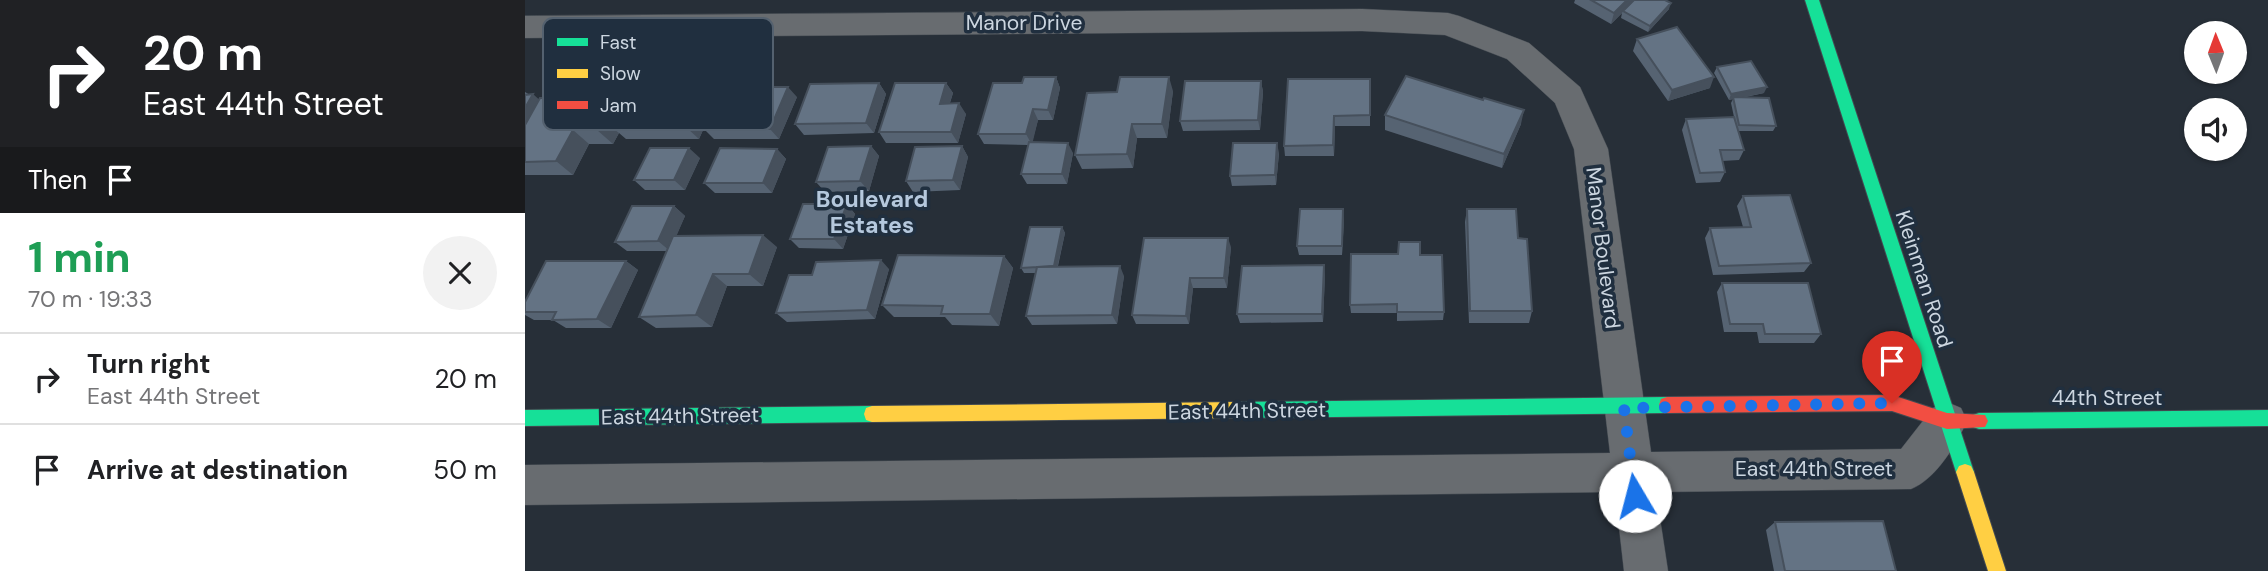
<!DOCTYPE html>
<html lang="en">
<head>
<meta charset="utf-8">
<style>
	:root { --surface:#fff; --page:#f2f2f2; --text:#202124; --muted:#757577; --line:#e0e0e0 }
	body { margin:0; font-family:"DM Sans",sans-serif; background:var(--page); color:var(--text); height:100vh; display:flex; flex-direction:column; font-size:26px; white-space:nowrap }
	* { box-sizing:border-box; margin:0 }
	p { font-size:23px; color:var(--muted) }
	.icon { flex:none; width:38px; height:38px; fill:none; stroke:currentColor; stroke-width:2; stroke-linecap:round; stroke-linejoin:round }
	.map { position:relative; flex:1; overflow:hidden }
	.panel { display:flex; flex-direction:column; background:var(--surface); width:525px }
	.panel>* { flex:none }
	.guide { background:#202124; color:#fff; overflow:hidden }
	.needle { width:46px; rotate:359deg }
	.tools { position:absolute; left:1659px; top:21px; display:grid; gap:14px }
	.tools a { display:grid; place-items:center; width:63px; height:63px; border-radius:50%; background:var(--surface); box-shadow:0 2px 5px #0004; font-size:35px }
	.pin { position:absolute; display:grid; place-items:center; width:60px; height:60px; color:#fff; margin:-72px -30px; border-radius:50% 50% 50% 0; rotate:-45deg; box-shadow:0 0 7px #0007 }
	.pin .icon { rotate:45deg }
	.me { position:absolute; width:77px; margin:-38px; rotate:352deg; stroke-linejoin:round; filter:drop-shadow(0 0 5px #0008) }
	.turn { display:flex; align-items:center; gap:24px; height:147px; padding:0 28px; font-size:32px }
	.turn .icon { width:91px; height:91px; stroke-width:2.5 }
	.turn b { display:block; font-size:49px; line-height:60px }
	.then { display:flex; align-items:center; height:66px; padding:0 28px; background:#0003; gap:14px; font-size:26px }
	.round { display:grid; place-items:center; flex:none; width:74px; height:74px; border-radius:37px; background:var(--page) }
	.headline { display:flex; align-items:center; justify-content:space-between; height:119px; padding:0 28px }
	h1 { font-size:42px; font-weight:800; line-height:52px; color:#1e9e55 }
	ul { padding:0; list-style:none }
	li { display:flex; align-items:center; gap:21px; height:91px; padding:0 28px; border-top:2px solid var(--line) }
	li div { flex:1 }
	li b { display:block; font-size:26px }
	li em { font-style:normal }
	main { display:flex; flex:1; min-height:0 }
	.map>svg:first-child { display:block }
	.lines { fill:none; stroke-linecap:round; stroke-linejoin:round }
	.street-casing { stroke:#434a51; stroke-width:1 }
	.fast-casing { stroke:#434a51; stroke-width:2 }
	.slow-casing { stroke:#434a51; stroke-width:2 }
	.jam-casing { stroke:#434a51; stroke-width:2 }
	.street { fill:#686c70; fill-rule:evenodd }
	.fast { fill:#16e098; fill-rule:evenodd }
	.slow { fill:#ffcf43; fill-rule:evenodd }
	.jam { fill:#f24e42; fill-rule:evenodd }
	.wall { fill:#566372 }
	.shaded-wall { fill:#46505c }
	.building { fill:#647384; stroke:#46505c; stroke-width:2 }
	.route { stroke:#1a73e8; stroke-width:12; stroke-dasharray:0 21.6 }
	.labels { text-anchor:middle; stroke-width:7; stroke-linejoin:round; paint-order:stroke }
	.street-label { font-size:21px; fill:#ccd6e0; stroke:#202f3f }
	.neighbourhood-label { font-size:23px; font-weight:bold; fill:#b5c8dd; stroke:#202f3f }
	.key { fill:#202f3f; stroke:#54616f; stroke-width:2 }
	.key-label { font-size:19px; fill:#ccd6e0 }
</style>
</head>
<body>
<main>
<section class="panel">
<div class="guide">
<div class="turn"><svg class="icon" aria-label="right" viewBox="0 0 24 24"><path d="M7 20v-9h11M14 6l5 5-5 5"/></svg><div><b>20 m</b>East 44th Street</div></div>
<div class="then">Then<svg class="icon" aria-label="arrive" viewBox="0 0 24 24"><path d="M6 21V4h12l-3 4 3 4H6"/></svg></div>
</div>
<div class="headline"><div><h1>1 min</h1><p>70 m · 19:33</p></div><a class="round"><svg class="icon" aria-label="close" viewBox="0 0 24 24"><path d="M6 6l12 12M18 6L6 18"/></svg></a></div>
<ul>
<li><svg class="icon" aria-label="right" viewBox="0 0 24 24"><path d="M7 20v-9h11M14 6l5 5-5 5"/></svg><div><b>Turn right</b><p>East 44th Street</p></div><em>20 m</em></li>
<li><svg class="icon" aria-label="arrive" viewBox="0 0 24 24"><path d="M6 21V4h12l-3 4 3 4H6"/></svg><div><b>Arrive at destination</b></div><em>50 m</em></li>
</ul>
</section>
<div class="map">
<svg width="1743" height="571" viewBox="0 0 1743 571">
	<rect width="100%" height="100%" fill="#272f38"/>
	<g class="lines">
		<g class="street-casing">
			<path id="street" d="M837,9L923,13L934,16L1004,43L1055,87L1083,149L1126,452L1376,449L1408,408L1422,402L1436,408L1442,421C1431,445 1411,479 1386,489L1131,492L1143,571H1099L1090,492L0,505V465L1085,453L1049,149L1030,103L982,59L920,35L837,31L0,38V16Z"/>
		</g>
		<g class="fast-casing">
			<path id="fast" d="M1280,0H1294L1449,472L1446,478L1440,480L1434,478L1431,472Z
				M1142,397L1148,399L1150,405L1148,411L1142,413L713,418L707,416L705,410L707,404L713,402Z
				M347,406L353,408L355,414L353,420L347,422L0,426V410Z
				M1743,410V426L1454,429L1448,427L1445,421L1448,415L1454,413Z"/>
		</g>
		<g class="slow-casing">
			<path id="slow" d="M713,402L719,404L721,410L719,416L713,418L347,422L341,420L339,414L341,408L347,406Z
				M1440,464L1446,466L1449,472L1481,571H1463L1431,472L1434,466Z"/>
		</g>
		<g class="jam-casing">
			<path id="jam" d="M1367,395L1422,413L1460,415L1463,421L1460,427L1422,429L1367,411L1142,413L1136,411L1134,405L1136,399L1142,397Z"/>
		</g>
		<use href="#street" class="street"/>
		<use href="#fast" class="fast"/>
		<use href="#slow" class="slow"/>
		<use href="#jam" class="jam"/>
	</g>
	<path class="wall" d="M1050,0H1140L1144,9L1123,32L1096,18L1097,13L1086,24L1049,3Z
		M1112,39L1185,88L1143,101L1108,51Z
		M1192,67L1239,93L1216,98L1251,126L1248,131H1213L1219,150L1214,160L1197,161L1200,172L1195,182L1171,183L1157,130L1161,119L1209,117L1206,103L1208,99L1204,100L1189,73Z
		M531,77L535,88L528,120H513L507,142L548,153L542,184H502L496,174L503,145L459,144L453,134L497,83Z
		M845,79V126H810L809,156H760L759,146Z
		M736,81L738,92L735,130L658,131L655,121Z
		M354,83L361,94L349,133L279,135L270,124Z
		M421,83L428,93L425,103L441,114L433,143H361L354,132Z
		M162,85L167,90L191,101L174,139H101L94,133L88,144H64L48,175H0V92L14,100L109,92Z
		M648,91L642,138H612L608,168L557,169L550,155Z
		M272,97L254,139H189L179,129Z
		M958,100L996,124L977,168L860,130V115Z
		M346,146L354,156L344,191L300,192L291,182Z
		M437,146L443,157L435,190L388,192L381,181Z
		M252,149L261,159L247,193H190L179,183Z
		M754,153L751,185L707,186L705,176Z
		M175,158L160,190H120L109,180Z
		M1218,196L1286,263L1279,272L1188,275L1180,238L1185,228L1218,227L1212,206Z
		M322,204L330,214L318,249L274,248L265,239Z
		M149,206L160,216L151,236L252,247L238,286H202L187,327L131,328L114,317L142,251H102L90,242Z
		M942,209L1007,311L1004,323H944L940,222Z
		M819,219L817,255H774L772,246Z
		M537,227L540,233L533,266L599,276L592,324L507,325L501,316L511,273H499L496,268Z
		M706,247L702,288H668L664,324H611L607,315Z
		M895,255L919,312L918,320L872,321V313H826L825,305Z
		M479,256L488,268L474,326L427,325L420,317H369L357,305Z
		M101,261L113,270L86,328H41L28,320H9L0,315V302Z
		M364,269L350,319L262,322L251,313L287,275Z
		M800,274L798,322L715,323L712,314Z
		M1197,283L1296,334L1289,343H1234L1232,332H1199L1192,292Z
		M1250,522L1371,571H1249L1241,530Z"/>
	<path class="shaded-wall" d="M1102,0H1111L1098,11L1097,13L1086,24L1089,13Z
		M1146,3L1144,9L1123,32L1125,26Z
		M531,77L535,88L528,120L523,110Z
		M644,77L648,91L642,138L637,124Z
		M1189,77L1185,88L1143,101L1147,90Z
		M98,81L113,96L89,129L94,133L88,144L72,130Z
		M736,81L738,92L735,130L733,120Z
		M354,83L361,94L349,133L341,123Z
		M421,83L428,93L421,114L415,104Z
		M263,87L272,97L254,139L245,129Z
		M1242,87L1239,93L1209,99L1208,97V99L1204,100L1206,94Z
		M181,90L191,101L174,139L163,129Z
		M8,94L20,105L0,142V108Z
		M434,103L441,114L433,143L426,132Z
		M508,109L513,120L507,145L501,134Z
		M999,110L996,124L977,168L979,154Z
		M809,116L810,126L809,156L808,145Z
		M607,124L612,138L608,168L602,154Z
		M48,130L64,144L48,175L31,161Z
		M543,143L548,153L542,184L537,174Z
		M752,143L754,153L751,185L750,175Z
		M346,146L354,156L344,191L335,181Z
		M437,146L443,157L435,190L428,180Z
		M164,148L175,158L160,190L149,180Z
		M252,149L261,159L247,193L238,183Z
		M322,204L330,214L318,249L309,239Z
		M149,206L160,216L145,251L133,241Z
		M818,209L819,219L817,255V246Z
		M537,227L540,233L531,273L528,268Z
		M238,235L252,247L238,286L224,274Z
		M703,238L706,247L702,288L699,278Z
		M479,256L488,268L474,326L465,314Z
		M356,260L364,269L350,319L342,310Z
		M101,261L113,270L86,328L72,319Z
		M799,265L800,274L798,322L797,314Z
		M595,266L599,276L592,324L587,315Z
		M188,274L202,286L187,327L171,315Z
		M665,278L668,288L664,324L661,316Z"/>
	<path class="building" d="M1066,0H1102L1089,13Z
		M1109,0H1140L1146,3L1125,26L1098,11Z
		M1152,27L1189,77L1147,90L1112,39Z
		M1226,61L1242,87L1206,94L1192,67Z
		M881,76L958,100L959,98L999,110L979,154L860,115Z
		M499,77H531L523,110L508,109L501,134H453L468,83H497Z
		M595,77H644L637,124H607L602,154L550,155L562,93L592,92Z
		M763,79H845V115L809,116L808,145L759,146Z
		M52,81H98L72,130H48L31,161L0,162V125L15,98H43Z
		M660,81H736L733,120L655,121Z
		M354,83L341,123L270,124L285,84Z
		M370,83H421L415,104L434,103L426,132H354Z
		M198,87H263L245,129H179Z
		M8,94L0,108V95Z
		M1208,97L1244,98L1251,126L1214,125Z
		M1209,117L1219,150H1195L1200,172L1175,173L1161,119Z
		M504,142L543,143L537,174H496Z
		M708,143H752L750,175L705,176Z
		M346,146L335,181L291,182L303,147Z
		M437,146L428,180L381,181L390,147Z
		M125,148H164L149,180H109Z
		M195,148L252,149L238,183H179Z
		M1265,195L1286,263L1194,266L1185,228L1226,227L1218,196Z
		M278,204H322L309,239H265Z
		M107,206H149L133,241L90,242Z
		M775,209H818L817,246H772Z
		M942,209H991L993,238L1002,239L1007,311H945Z
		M505,227H537L529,266L496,268Z
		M238,235L224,274H188L171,315L114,317L148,236Z
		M619,238H703L699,278H665L661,316L607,315Z
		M874,242H895V255H917L919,312H872V304L825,305L826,254H873Z
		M373,255L479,256L465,314H416L418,306L357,305Z
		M356,260L342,310L251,313L264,275H287L291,262Z
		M21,261H101L72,319L27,320L31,312H0V302Z
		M799,265L797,314H712L717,266Z
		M595,266L587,315L501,316L512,267Z
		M1197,283H1283L1296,334H1240L1238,324H1205Z
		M1358,521L1371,571H1260L1250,522Z"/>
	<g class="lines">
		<path class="route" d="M1110,496L1099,408L1367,403"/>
	</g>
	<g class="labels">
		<g class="street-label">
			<text x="499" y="30">Manor Drive</text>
			<text transform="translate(1078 248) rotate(83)" y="7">Manor Boulevard</text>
			<text transform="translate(1399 279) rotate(72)" y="7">Kleinman Road</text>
			<text x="1582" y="405">44th Street</text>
			<text transform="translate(722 411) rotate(-1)" y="7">East 44th Street</text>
			<text transform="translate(155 416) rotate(-1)" y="7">East 44th Street</text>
			<text x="1289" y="476">East 44th Street</text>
		</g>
		<g class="neighbourhood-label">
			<text x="347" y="207">Boulevard<tspan x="347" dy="26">Estates</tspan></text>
		</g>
	</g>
	<rect x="18" y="18" width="230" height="112" rx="10" class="key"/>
	<rect x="32" y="38" width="31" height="8" fill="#16e098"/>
	<rect x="32" y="69" width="31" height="9" fill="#ffcf43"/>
	<rect x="32" y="101" width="31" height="8" fill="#f24e42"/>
	<g class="key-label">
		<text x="75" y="49">Fast</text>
		<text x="75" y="80">Slow</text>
		<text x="75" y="112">Jam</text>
	</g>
</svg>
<div class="tools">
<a><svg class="needle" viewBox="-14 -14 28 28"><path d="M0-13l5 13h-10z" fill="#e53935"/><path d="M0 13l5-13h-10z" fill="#757577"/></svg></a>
<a><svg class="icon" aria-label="sound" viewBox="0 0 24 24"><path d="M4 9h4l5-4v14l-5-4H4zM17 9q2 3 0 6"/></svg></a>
</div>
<div class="pin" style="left:1367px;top:403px;background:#d93025"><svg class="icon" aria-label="arrive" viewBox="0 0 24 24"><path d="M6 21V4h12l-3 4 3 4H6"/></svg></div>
<svg class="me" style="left:1110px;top:496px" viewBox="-20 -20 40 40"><circle r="19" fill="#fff"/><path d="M0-13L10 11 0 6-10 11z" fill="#1a73e8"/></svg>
</div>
</main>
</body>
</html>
